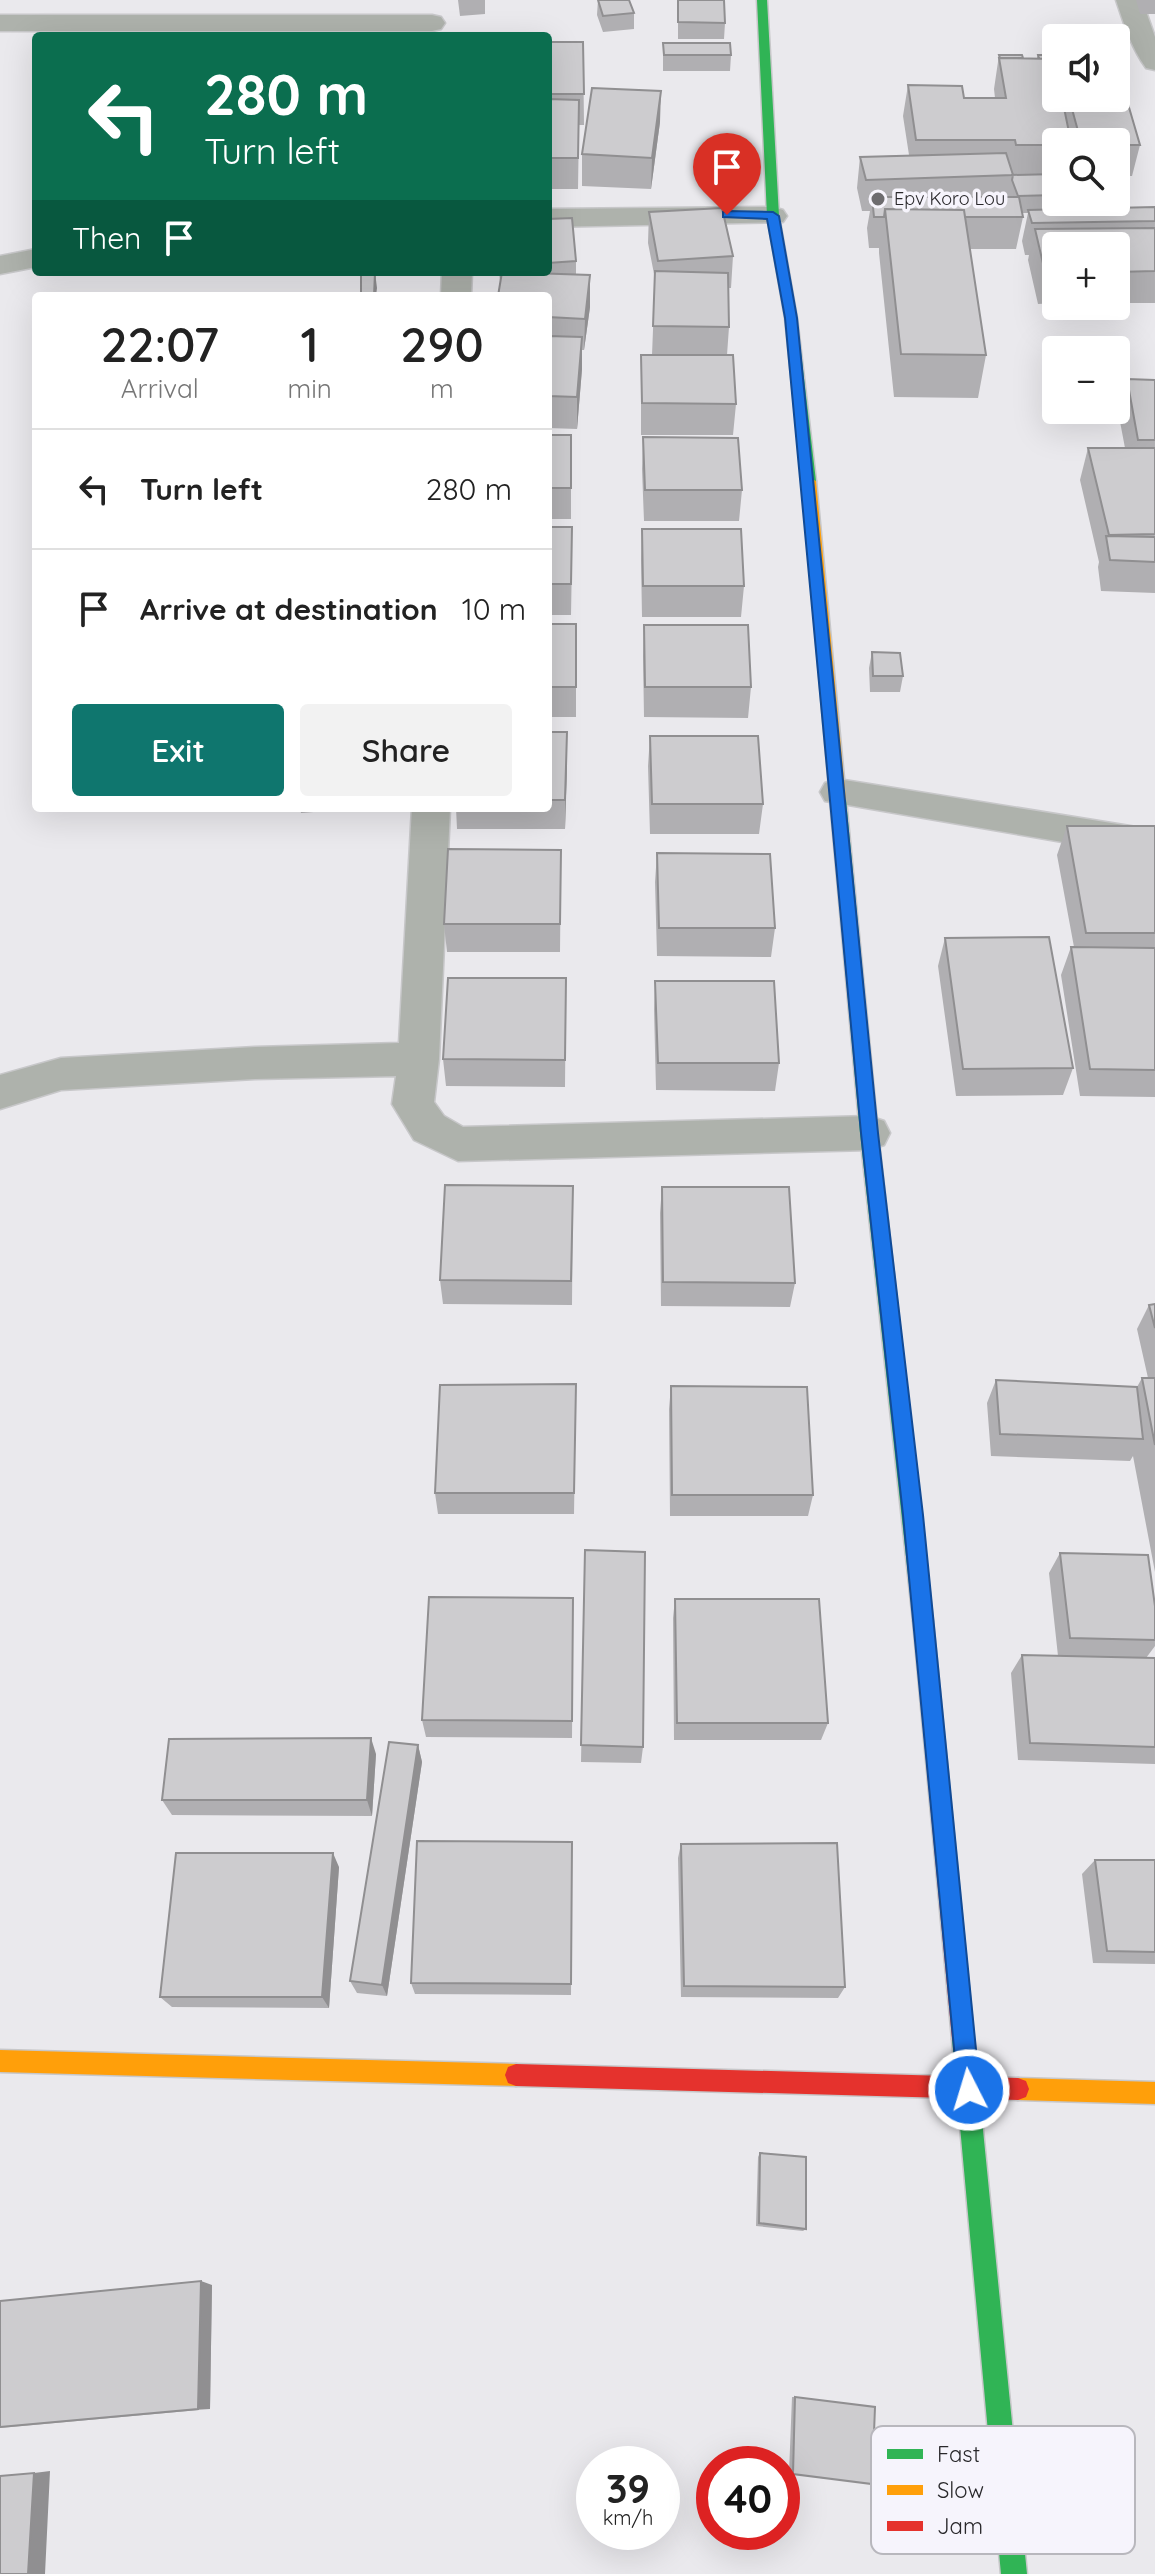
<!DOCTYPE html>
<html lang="en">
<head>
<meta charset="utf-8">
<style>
	:root { --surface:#fff; --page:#f2f2f2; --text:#222; --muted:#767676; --line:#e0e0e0; --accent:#0f766e }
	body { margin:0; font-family:Quicksand,sans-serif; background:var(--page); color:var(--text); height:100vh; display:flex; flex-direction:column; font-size:30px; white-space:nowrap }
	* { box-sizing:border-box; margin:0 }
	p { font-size:26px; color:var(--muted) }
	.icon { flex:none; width:44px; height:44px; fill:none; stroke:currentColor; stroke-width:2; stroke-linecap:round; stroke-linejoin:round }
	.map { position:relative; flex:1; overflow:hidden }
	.sheet { position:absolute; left:32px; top:292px; width:520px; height:520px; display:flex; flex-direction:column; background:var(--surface); border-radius:8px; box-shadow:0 8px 32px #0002 }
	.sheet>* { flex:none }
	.banner { position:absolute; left:32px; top:32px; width:520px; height:244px; border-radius:8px; box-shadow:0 8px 32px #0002; background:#0b6e4f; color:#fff; overflow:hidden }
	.fabs { position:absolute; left:1042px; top:24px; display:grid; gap:16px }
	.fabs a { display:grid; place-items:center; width:88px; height:88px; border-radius:8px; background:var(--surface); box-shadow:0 8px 32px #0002; font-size:40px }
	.speed { position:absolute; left:576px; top:2446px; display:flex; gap:16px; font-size:40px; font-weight:700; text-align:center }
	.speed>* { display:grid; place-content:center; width:104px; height:104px; border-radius:50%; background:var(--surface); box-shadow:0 8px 32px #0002; line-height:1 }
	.speed small { font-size:20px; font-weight:400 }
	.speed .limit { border:12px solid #d22; background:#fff; color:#111 }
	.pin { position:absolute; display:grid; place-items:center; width:68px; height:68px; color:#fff; margin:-82px -34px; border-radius:50% 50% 50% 0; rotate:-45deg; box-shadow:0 0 8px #0007 }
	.pin .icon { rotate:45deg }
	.me { position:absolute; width:88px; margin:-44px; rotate:355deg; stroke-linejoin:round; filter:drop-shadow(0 0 6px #0008) }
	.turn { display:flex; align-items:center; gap:28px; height:168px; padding:0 40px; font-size:36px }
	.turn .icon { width:104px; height:104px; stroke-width:2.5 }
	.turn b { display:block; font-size:56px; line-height:68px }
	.then { display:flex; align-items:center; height:76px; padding:0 40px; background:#0003; gap:16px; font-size:30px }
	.eta { display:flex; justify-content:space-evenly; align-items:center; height:136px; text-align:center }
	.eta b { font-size:48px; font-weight:600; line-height:56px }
	.primary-button { display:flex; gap:16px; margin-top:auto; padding:16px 40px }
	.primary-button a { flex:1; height:92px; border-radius:8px; background:var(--accent); color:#fff; font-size:32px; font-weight:600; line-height:92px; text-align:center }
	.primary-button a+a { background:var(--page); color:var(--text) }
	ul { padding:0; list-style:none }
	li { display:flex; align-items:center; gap:24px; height:120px; padding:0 40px; border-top:2px solid var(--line) }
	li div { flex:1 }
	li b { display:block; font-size:30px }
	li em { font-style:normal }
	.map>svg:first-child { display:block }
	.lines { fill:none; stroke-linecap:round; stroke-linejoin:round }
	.street-casing { stroke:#c7c7c9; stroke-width:3 }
	.fast-casing { stroke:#c7c7c9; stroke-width:3 }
	.slow-casing { stroke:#c7c7c9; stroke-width:3 }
	.jam-casing { stroke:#c7c7c9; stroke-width:3 }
	.street { fill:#aeb2ac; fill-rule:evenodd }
	.fast { fill:#30b455; fill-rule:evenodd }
	.slow { fill:#ff9f0a; fill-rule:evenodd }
	.jam { fill:#e5322d; fill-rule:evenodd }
	.wall { fill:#b0afb2 }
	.shaded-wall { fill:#908f91 }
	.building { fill:#cdcccf; stroke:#908f91; stroke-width:2 }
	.route { fill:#1a73e8; stroke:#114b97; stroke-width:2 }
	.poi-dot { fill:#6d6c6f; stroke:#f6f4fc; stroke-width:3 }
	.labels { text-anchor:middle; stroke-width:7; stroke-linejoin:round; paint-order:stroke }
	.far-poi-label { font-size:18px; fill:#29282b; stroke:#f6f4fc; text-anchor:start }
	.key { fill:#f6f4fc; stroke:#b8b7bd; stroke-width:2 }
	.key-label { font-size:22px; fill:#29282b }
</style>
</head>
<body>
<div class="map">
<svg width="1155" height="2574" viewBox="0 0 1155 2574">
	<rect width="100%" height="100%" fill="#eae9ed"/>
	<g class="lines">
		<g class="street-casing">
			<path id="street" d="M1116,0H1142L1155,37V70L1146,68C1131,47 1124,24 1116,0Z
				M0,15H432L441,17L445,23L441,29L432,31H0Z
				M773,207L783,210L787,216L783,222L548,227V209Z
				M36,249V267L0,274V256Z
				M442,272H472L471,296H441Z
				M838,779L1155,830V858L825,801L820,792L825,783Z
				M412,808H450L439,1059L434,1102L444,1116L463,1127L869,1116L884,1121L890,1133L884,1145L869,1150L458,1161L414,1140L392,1104L396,1076L255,1079L61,1090L0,1109V1075L61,1058L255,1047L399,1043Z"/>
		</g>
		<g class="fast-casing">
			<path id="fast" d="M757,0H767L779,216L797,318L816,481L809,485L802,481L785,318L767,216Z
				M838,795L846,800L878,1133L933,1621L930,1628L923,1630L916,1628L913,1621L860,1133L830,800Z
				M963,2028L971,2031L974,2039L1027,2574H1001L952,2039L955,2031Z"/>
		</g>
		<g class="slow-casing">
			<path id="slow" d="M809,477L816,481L846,800L838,805L830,800L802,481Z
				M0,2050L516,2064L524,2067L527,2075L524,2083L516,2086L0,2072Z
				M1018,2078L1155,2082V2104L1018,2100L1010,2097L1007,2089L1010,2081Z"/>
		</g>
		<g class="jam-casing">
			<path id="jam" d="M923,1612L930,1614L933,1621L974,2039L971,2047L963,2050L955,2047L952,2039L913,1621L916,1614Z
				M516,2064L1018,2078L1026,2081L1029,2089L1026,2097L1018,2100L516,2086L508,2083L505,2075L508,2067Z"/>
		</g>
		<use href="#street" class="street"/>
		<use href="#fast" class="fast"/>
		<use href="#slow" class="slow"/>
		<use href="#jam" class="jam"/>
	</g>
	<path class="wall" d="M458,0H485V14L460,16Z
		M598,0L634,13V29L603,32L597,15Z
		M678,0L725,23L724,39H678Z
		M1136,0H1155V14H1140Z
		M548,42H583L584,125H579L578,189H548Z
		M663,43L731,55L730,71H663Z
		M999,55L1023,58L1037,59L1038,55L1056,98H1116L1140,145L1132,176H1116V142H1056V202H1085L1084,209L1155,207V303H1116V246H1056V303L1038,304L1028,260L1029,255H1025L1022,241L1028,213H1022L1023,217L1016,249H970L986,355L978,398L894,397L879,253V248H869L867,228L870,211H862L857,188L860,157L909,155L903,116L908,85L964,98H995L994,89Z
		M660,122L651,189L582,186V154Z
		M649,212L733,256L731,288H729V327L727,355L736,404L733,435H641V355H652L655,279L648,243Z
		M548,219L576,261V274L590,307L584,350H582V369L577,429L548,428V296L500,281L499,272H548Z
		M162,272H199V274L163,276Z
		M231,272H330L329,275L231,273Z
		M1127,379L1155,380V593L1101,591L1098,567L1099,562L1080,480L1088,448H1125L1118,411Z
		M548,435H571V519H548Z
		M643,437L742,490L739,521H644L642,469Z
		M548,527L572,558L571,615H548Z
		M642,529L744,586L741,617H642L641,560Z
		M548,624H576V717H548Z
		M644,625L751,687L748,718L644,717L643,656Z
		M872,652L903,676L900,692H870L869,668Z
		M548,732L567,762L565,829H457L456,808H548Z
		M650,736L763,804L759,834H650L648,766Z
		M300,808H325L326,811L301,813Z
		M1067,826H1155V1097L1080,1096L1061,975L1071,947H1074L1057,855Z
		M561,850L560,952H447L444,924Z
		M657,853L775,928L771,957L657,956L655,882Z
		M945,938L1073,1068L1063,1095L956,1096L938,966Z
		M566,978L565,1087L446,1086L443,1059Z
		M655,981L779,1063L775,1091L656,1090L654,1009Z
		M573,1186L572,1305L443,1304L440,1280Z
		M662,1187L795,1283L790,1307L661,1306L660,1213Z
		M1155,1304V1572L1133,1456L1130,1461L991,1456L987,1403L996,1380L1137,1387L1142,1378H1148L1137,1329L1149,1305Z
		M576,1384L574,1514H438L435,1493Z
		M671,1386L813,1495L808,1516H670L669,1409Z
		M585,1550L643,1747L641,1763L581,1762Z
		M1060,1553L1155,1606V1646L1146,1658H1155V1764L1018,1760L1011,1673L1022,1655L1058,1656L1049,1573Z
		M573,1598L572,1738L426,1737L422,1720Z
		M675,1599L828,1723L821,1740H674L673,1618Z
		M418,1745L422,1762L387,1996L357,1993L350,1981Z
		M376,1754L372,1816L172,1815L162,1800Z
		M572,1842L571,1995L415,1994L411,1983Z
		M681,1844L845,1987L838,1998L681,1997L678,1858Z
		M1095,1860H1155V1964L1093,1963L1082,1874Z
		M339,1867L329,2008L172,2007L160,1997Z
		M760,2153L806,2229L803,2231L756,2226L758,2157Z
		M212,2285L210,2409L0,2428V2301Z
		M792,2397H795L793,2474L789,2473Z"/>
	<path class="shaded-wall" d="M661,91L660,122L651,189L652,158Z
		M375,272L377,288L376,296H374Z
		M590,275V307L584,350L585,319Z
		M582,337V369L577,429V397Z
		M567,732V762L565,829V800Z
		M371,1738L376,1754L372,1816L367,1800Z
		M418,1745L422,1762L387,1996L382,1985Z
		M333,1853L339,1867L329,2008L322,1997Z
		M201,2281L212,2285L210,2409H198Z
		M50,2471L45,2574H28L34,2473Z"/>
	<path class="building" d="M598,0H629L634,13L603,16Z
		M678,0H724L725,23L678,22Z
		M548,42H583L584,94H548Z
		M663,43H730L731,55H664Z
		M999,55H1022L1023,58H1000Z
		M1038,55H1056V66L1054,59H1039Z
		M999,58L1054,59L1056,69V98H1062L1071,142H1056V145H1016L1015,140H916L908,85L962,86L964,98H1006Z
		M1116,63L1140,145H1116V142H1081L1069,98H1116Z
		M592,88L661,91L652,158L582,154Z
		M548,99L579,100L578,158H548Z
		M1006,153L1013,175L866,180L860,157Z
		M1056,174V195L1018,196L1012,180L1013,175H1011Z
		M872,197H1019L1023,217H965L964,210L885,209L884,217H874Z
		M1155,207V221L1032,223L1028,210Z
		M722,208L733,256L658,261L649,212Z
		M885,209L964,210L986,355L901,354Z
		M572,218L576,261L548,263V219Z
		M1155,228V271L1116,272V246H1056V272H1045L1035,229Z
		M655,271L728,273L729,327L653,326Z
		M361,272H375L374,296H361Z
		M502,272L590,275L585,319L548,317V296H498Z
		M548,336L582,337L577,397L548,396Z
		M641,355H733L736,404L642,403Z
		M1127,379L1155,380V440H1138Z
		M548,435H571V488H548Z
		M643,437L738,438L742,490H645Z
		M1088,448H1155V534L1109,535Z
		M548,527H572L571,584H548Z
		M642,529H741L744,586H643Z
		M1106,536L1155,537V562L1110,560Z
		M548,624H576V687H548Z
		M644,625H748L751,687H645Z
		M872,652L900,653L903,676H873Z
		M548,732H567L565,800H548Z
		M650,736H758L763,804H652Z
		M1067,826H1155V933H1086Z
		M448,849L561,850L560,924H444Z
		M657,853L770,854L775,928H659Z
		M1049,937L1073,1068L963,1069L945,938Z
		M1071,947L1155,948V1070L1090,1069Z
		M448,978H566L565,1060L443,1059Z
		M655,981H774L779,1063H658Z
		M445,1185L573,1186L571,1281L440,1280Z
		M662,1187H789L795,1283L663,1282Z
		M1155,1304V1328L1149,1305Z
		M1142,1378H1155V1445Z
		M996,1380L1137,1387L1143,1439L1000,1434Z
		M576,1384L574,1493H435L440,1385Z
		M671,1386L807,1387L813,1495H672Z
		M585,1550L645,1552L643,1747L581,1745Z
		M1060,1553L1148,1555L1155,1606V1640L1070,1638Z
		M429,1597L573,1598L572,1721L422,1720Z
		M675,1599H819L828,1723H677Z
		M1022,1655L1155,1658V1747L1030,1743Z
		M371,1738L367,1800H162L169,1739Z
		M389,1742L418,1745L382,1985L350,1981Z
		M417,1841L572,1842L571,1984L411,1983Z
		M837,1843L845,1987L684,1986L681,1844Z
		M176,1853H333L322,1997H160Z
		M1095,1860H1155V1952L1107,1951Z
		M760,2153L806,2157V2229L759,2223Z
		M201,2281L198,2409L0,2427V2301Z
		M795,2397L875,2407L872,2484L793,2474Z
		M34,2473L28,2574H0V2476Z"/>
	<path class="route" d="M727,211L773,212L779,216L797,318L878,1133L923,1515L980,2090L977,2098L969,2102L961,2098L958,2090L903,1515L861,1133L785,318L767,219L723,217V212Z"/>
	<circle class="poi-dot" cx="878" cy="199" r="8"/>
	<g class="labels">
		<g class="far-poi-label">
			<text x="894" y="205">Epv Koro Lou</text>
		</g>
	</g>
	<rect x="871" y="2426" width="264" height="128" rx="12" class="key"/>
	<rect x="887" y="2449" width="36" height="10" fill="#30b455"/>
	<rect x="887" y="2485" width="36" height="10" fill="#ff9f0a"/>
	<rect x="887" y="2521" width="36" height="10" fill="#e5322d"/>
	<g class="key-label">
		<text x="937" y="2462">Fast</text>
		<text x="937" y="2498">Slow</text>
		<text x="937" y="2534">Jam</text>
	</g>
</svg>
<div class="fabs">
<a><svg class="icon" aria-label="sound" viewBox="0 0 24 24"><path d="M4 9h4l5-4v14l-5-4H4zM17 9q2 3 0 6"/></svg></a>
<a><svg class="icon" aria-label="search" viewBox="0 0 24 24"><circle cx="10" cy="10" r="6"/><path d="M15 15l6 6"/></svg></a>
<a>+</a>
<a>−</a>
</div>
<div class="speed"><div>39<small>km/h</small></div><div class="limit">40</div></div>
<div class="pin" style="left:727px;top:215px;background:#d93025"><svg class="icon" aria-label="arrive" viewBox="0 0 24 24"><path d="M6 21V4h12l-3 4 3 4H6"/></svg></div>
<svg class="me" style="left:969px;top:2090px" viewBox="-20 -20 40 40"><circle r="17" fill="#1a73e8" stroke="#fff" stroke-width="3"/><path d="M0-11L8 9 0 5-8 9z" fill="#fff"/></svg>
<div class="banner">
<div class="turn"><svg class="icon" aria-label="left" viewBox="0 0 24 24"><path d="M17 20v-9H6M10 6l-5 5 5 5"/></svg><div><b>280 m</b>Turn left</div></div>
<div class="then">Then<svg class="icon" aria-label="arrive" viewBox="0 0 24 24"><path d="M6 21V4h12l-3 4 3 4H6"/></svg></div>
</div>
<section class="sheet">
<div class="eta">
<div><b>22:07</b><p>Arrival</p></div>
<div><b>1</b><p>min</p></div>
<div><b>290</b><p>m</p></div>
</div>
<ul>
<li><svg class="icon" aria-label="left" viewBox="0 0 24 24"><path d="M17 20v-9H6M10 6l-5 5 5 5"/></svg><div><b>Turn left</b></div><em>280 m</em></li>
<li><svg class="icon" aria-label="arrive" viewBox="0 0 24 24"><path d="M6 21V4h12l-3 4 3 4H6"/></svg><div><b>Arrive at destination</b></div><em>10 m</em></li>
</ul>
<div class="primary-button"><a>Exit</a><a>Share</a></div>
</section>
</div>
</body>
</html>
